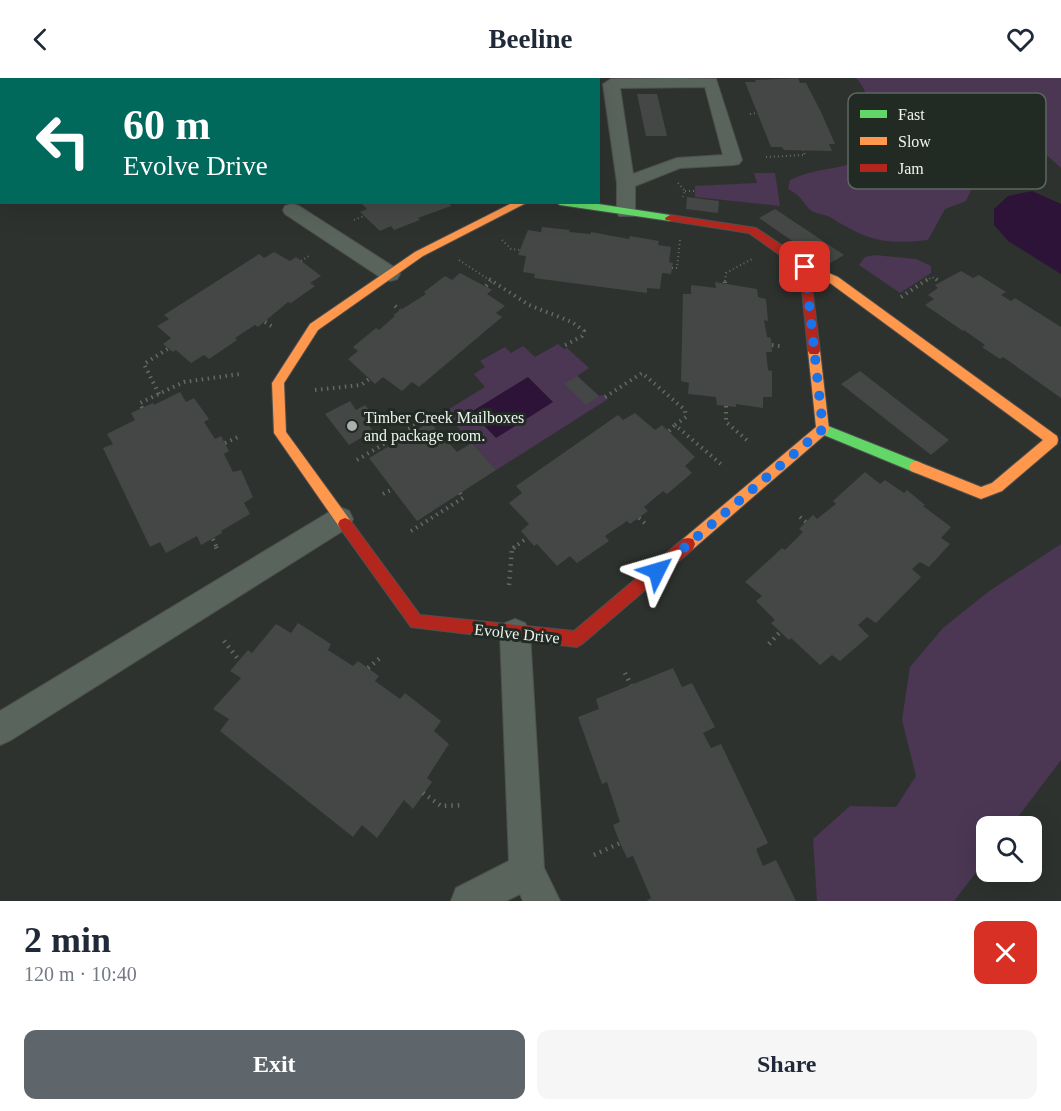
<!DOCTYPE html>
<html lang="en">
<head>
<meta charset="utf-8">
<style>
	:root { --surface:#fff; --page:#f6f6f7; --text:#1f2937; --muted:#747a83; --accent:#5e666c }
	body { margin:0; font-family:Georgia,serif; background:var(--page); color:var(--text); height:100vh; display:flex; flex-direction:column; font-size:22px; white-space:nowrap }
	* { box-sizing:border-box; margin:0 }
	p { font-size:20px; color:var(--muted) }
	.icon { flex:none; width:33px; height:33px; fill:none; stroke:currentColor; stroke-width:2; stroke-linecap:round; stroke-linejoin:round }
	.map { position:relative; height:823px; overflow:hidden }
	.drawer { display:flex; flex-direction:column; background:var(--surface); flex:1 }
	.drawer>* { flex:none }
	.banner { position:absolute; left:0px; top:0px; width:600px; height:126px; box-shadow:0 6px 24px #0002; background:#00695c; color:#fff; overflow:hidden }
	.tools { position:absolute; left:976px; top:738px; display:grid; gap:12px }
	.tools a { display:grid; place-items:center; width:66px; height:66px; border-radius:12px; background:var(--surface); box-shadow:0 6px 24px #0002; font-size:30px }
	.pin { position:absolute; display:grid; place-items:center; width:51px; height:51px; color:#fff; margin:-26px; border-radius:12px; box-shadow:0 3px 9px #0006 }
	.me { position:absolute; width:66px; margin:-33px; rotate:50deg; stroke-linejoin:round; filter:drop-shadow(0 0 4px #0008) }
	.turn { display:flex; align-items:center; gap:21px; height:126px; padding:0 24px; font-size:27px }
	.turn .icon { width:78px; height:78px; stroke-width:2.5 }
	.turn b { display:block; font-size:42px; line-height:51px }
	.round { display:grid; place-items:center; flex:none; width:63px; height:63px; border-radius:12px; background:var(--page) }
	.head { display:flex; align-items:center; justify-content:space-between; height:102px; padding:0 24px }
	h1 { font-size:36px; font-weight:700; line-height:45px }
	.button { display:flex; gap:12px; margin-top:auto; padding:12px 24px }
	.button a { flex:1; height:69px; border-radius:12px; background:var(--accent); color:#fff; font-size:24px; font-weight:700; line-height:69px; text-align:center }
	.button a+a { background:var(--page); color:var(--text) }
	header { display:flex; justify-content:space-between; align-items:center; height:78px; padding:0 24px; background:var(--surface); font-size:27px; font-weight:700 }
	.map>svg:first-child { display:block }
	.green { fill:#4b3753 }
	.water { fill:#2e1338 }
	.building { fill:#444745 }
	.lines { fill:none; stroke-linecap:round; stroke-linejoin:round }
	.street-casing { stroke:#4e504e; stroke-width:2 }
	.fast-casing { stroke:#4e504e; stroke-width:2 }
	.slow-casing { stroke:#4e504e; stroke-width:2 }
	.jam-casing { stroke:#4e504e; stroke-width:2 }
	.path-far2 { stroke:#626a65; stroke-width:2; stroke-dasharray:1 3; stroke-linecap:butt }
	.path-far1 { stroke:#626a65; stroke-width:4; stroke-dasharray:1.5 4.5; stroke-linecap:butt }
	.path { stroke:#626a65; stroke-width:4.5; stroke-dasharray:1.5 5; stroke-linecap:butt }
	.street { fill:#58645c; fill-rule:evenodd }
	.fast { fill:#63d668; fill-rule:evenodd }
	.slow { fill:#ff974d; fill-rule:evenodd }
	.jam { fill:#b3261e; fill-rule:evenodd }
	.route { stroke:#1a73e8; stroke-width:10; stroke-dasharray:0 18 }
	.poi-dot { fill:#abb0ac; stroke:#222a24; stroke-width:2 }
	.labels { text-anchor:middle; stroke-width:6; stroke-linejoin:round; paint-order:stroke }
	.poi-label { font-size:16px; fill:#eef4f0; stroke:#222a24; text-anchor:start }
	.street-label { font-size:16px; fill:#eef4f0; stroke:#222a24 }
	.key { fill:#222a24; stroke:#5f6761; stroke-width:1.5 }
	.key-label { font-size:16px; fill:#eef4f0 }
</style>
</head>
<body>
<header><svg class="icon" aria-label="back" viewBox="0 0 24 24"><path d="M15 5l-7 7 7 7"/></svg>Beeline<svg class="icon" aria-label="heart" viewBox="0 0 24 24"><path d="M12 20l-8-8c-3-5 5-10 8-4 3-6 11-1 8 4z"/></svg></header>
<div class="map">
<svg width="1061" height="823" viewBox="0 0 1061 823">
	<rect width="100%" height="100%" fill="#2e322f"/>
	<path class="green" d="M856,0H1061V90L1040,71L1008,73L1002,87L978,97L966,123L945,131L928,162C883,167 867,162 830,139C824,136 817,136 812,133C802,126 804,119 788,111L790,102C828,84 851,98 885,63L869,46C870,31 868,11 856,0Z
		M754,95H775L780,128L695,119V108L757,105Z
		M874,177L916,181L931,188V195L900,215L859,187L865,179Z
		M558,266L564,271L567,270L589,290L577,298L599,318L603,317L608,321L496,392L444,334L485,309L474,296L485,289L480,283L505,269L511,275L523,268L535,279Z
		M1061,466V682L1011,748H987V780L954,823H817L813,761L850,728L896,729L916,698L902,642L910,589L943,550L988,514Z"/>
	<path class="water" d="M1032,113L1061,126V196L1008,163L994,147V131L1008,118Z
		M528,299L553,324L496,360L471,334Z"/>
	<path class="building" d="M798,0L800,5H806L821,34L835,66H829L832,73L784,72L782,69H771L745,4H756L755,2Z
		M637,16H657L667,58H646Z
		M687,119L719,123L718,135L686,131Z
		M360,124H454L450,126L451,128L418,140L420,142L394,152L391,148L380,153L360,134L367,131Z
		M775,131L844,177L827,187L759,140Z
		M542,149L570,152L569,154L591,156V154L629,161L630,158L659,163L658,167L671,169L669,184L673,185L671,196L662,195L660,211L647,210V215L534,200L535,196L523,194L526,178L518,177L528,152L541,154Z
		M274,174L290,183L296,179L321,198L310,205L315,208L291,225L288,224L258,249L255,247L235,260L237,262L209,281L204,277L191,285L176,272L173,274L163,266L171,260L157,248L169,241L164,237L259,176L264,180Z
		M961,193L973,200L979,197L1006,214L1001,217L1011,223L1015,220L1061,249V320L1003,279L1000,281L982,269L985,267L964,252L963,253L925,227L934,221L928,217L938,210L935,207Z
		M460,195L492,212L487,216L505,228L496,235L502,239L419,309L412,304L402,313L383,299L375,306L348,281L358,273L353,269L376,250L379,252L395,238L393,237L426,216L424,214L445,198L452,202Z
		M715,204L757,211L758,219L766,221L768,243L764,242L767,259L771,260L772,274H766L768,292L772,293V319H763V330L736,326V329L717,327L716,319L688,316L689,305L681,303L683,216H691V207L716,210Z
		M860,293L949,362L931,377L841,306Z
		M577,298L599,318L586,327L564,306Z
		M180,314L186,324L194,320L209,341L204,344L215,361L221,358L229,373L224,376L233,394L241,392L253,419L244,425L250,436L221,453L222,455L201,467L197,458L166,475L160,464L150,469L103,370L113,366L107,356L135,342L131,335L153,325L154,327Z
		M350,323L356,332L365,327L374,338L366,343L373,353L349,367L325,336Z
		M635,335L655,352L662,347L695,379L685,388L692,395L667,416L663,413L644,429L648,433L630,446L627,443L605,458L609,463L577,485L570,478L557,488L537,466L534,468L521,453L529,446L509,425L522,415L516,408L618,337L623,342Z
		M430,344L457,374L472,365L496,392L417,443L369,380Z
		M865,394L880,406L885,402L904,415L907,412L925,427L923,428L951,449L941,460L950,466L929,489L920,484L912,491L921,499L876,545L867,539L858,547L869,558L840,583L832,577L820,587L791,560L789,562L771,545L775,542L756,523L762,518L745,504L782,470L785,472L803,454L799,451L813,437L817,441L836,426L833,423Z
		M298,545L331,566L328,572L353,588L358,583L379,598L375,603L400,621L405,615L441,643L434,653L449,666L427,700L432,704L413,731L404,722L377,760L362,747L353,759L220,653L229,641L213,631L241,600L230,593L248,572L252,575L276,546L291,555Z
		M673,590L682,609L692,605L715,649L703,655L711,670L721,666L768,765L756,771L763,788L776,782L796,823H646L651,820L633,778L627,780L620,765L613,747L620,744L607,704L602,706L578,639L599,631L596,621Z"/>
	<g class="lines">
		<g class="street-casing">
			<path id="street" d="M678,0L716,1L742,82L739,86L733,87L680,90L635,108V134L633,138H619L617,134V105L603,6L611,1ZM705,9L723,77L677,80L633,96L620,10Z
				M292,126L299,128L397,191L400,196L397,201L390,203L383,201L285,136L283,132L285,128Z
				M340,429L349,433L353,441L349,449L11,662L0,667V633L331,433Z
				M515,541L525,545L530,555L544,790L560,823H523L520,816L506,823H451L456,810L509,783L500,555L505,545Z"/>
		</g>
		<g class="fast-casing">
			<path id="fast" d="M555,124H585L670,137L675,140L670,143L560,127Z
				M823,346L921,385L923,389L921,393L916,395L819,355L817,351L819,347Z"/>
		</g>
		<g class="slow-casing">
			<path id="slow" d="M514,124H528L423,178L318,252L284,305L286,354L350,442L352,446L350,450L345,452L340,450L274,355L272,305L274,302L310,246L415,174Z
				M805,185L838,199L1057,358L1058,362L1057,366L1002,413L981,421L911,393L909,389L911,385L916,383L981,409L992,405L1043,362L830,205L801,192V186Z
				M814,269L820,273L829,351L827,355L693,471L688,472L683,471L681,466L683,461L816,349L808,273Z"/>
		</g>
		<g class="jam-casing">
			<path id="jam" d="M670,137L756,150L809,186L820,273L818,276H810L808,273L800,191L749,155L666,142L665,140Z
				M345,440L350,442L420,537L574,553L683,461L688,460L693,461L695,466L693,471L582,566L577,569L411,549L340,450L338,446L340,442Z"/>
		</g>
		<path class="path-far2" d="M567,2L578,1
			M750,36L757,35
			M766,79L805,77L803,72
			M678,105L685,113L682,121
			M685,113H695
			M354,142L364,138
			M502,162L511,171L520,172
			M459,182L491,203
			M301,183L309,178
			M672,190H677L680,162
			M725,203L726,195L752,181
			M926,203L932,199L938,203"/>
		<path class="path-far1" d="M489,201L529,227L572,244L584,253L582,258L562,269
			M936,201L940,204
			M725,205V201
			M486,208L491,203
			M901,219L928,201
			M395,228L400,232
			M265,244L273,249
			M772,267L780,268
			M315,312L361,307L369,301
			M159,316L144,286L169,270
			M605,319L642,295L685,332L686,339L675,347L722,387
			M726,328V344L749,364
			M142,330L140,325L184,304L240,296
			M669,353L675,347
			M225,365L238,359
			M357,382L434,336L437,340
			M383,416L393,411
			M800,439L806,444
			M639,440L647,447
			M411,453L463,420L460,415
			M213,461L217,470
			M513,470L527,460"/>
		<path class="path" d="M216,469L217,471
			M509,507L512,471L515,469
			M224,563L239,582
			M769,566L780,554
			M368,590L380,580
			M625,595L631,607
			M423,715L441,728L462,727
			M594,777L620,765"/>
		<use href="#street" class="street"/>
		<use href="#fast" class="fast"/>
		<use href="#slow" class="slow"/>
		<use href="#jam" class="jam"/>
	</g>
	<g class="lines">
		<path class="route" d="M657,493L823,351L805,189"/>
	</g>
	<circle class="poi-dot" cx="352" cy="348" r="6"/>
	<g class="labels">
		<g class="poi-label">
			<text x="364" y="345">Timber Creek Mailboxes<tspan x="364" dy="18">and package room.</tspan></text>
		</g>
		<g class="street-label">
			<text transform="translate(517 555) rotate(6)" y="6">Evolve Drive</text>
		</g>
	</g>
	<rect x="848" y="15" width="198" height="96" rx="9" class="key"/>
	<rect x="860" y="32" width="27" height="8" fill="#63d668"/>
	<rect x="860" y="59" width="27" height="8" fill="#ff974d"/>
	<rect x="860" y="86" width="27" height="8" fill="#b3261e"/>
	<g class="key-label">
		<text x="898" y="42">Fast</text>
		<text x="898" y="69">Slow</text>
		<text x="898" y="96">Jam</text>
	</g>
</svg>
<div class="tools">
<a><svg class="icon" aria-label="search" viewBox="0 0 24 24"><circle cx="10" cy="10" r="6"/><path d="M15 15l6 6"/></svg></a>
</div>
<div class="pin" style="left:805px;top:189px;background:#d93025"><svg class="icon" aria-label="arrive" viewBox="0 0 24 24"><path d="M6 21V4h12l-3 4 3 4H6"/></svg></div>
<svg class="me" style="left:657px;top:493px" viewBox="-20 -20 40 40"><path d="M0-17L14 15 0 8-14 15z" fill="#1a73e8" stroke="#fff" stroke-width="4"/></svg>
<div class="banner">
<div class="turn"><svg class="icon" aria-label="left" viewBox="0 0 24 24"><path d="M17 20v-9H6M10 6l-5 5 5 5"/></svg><div><b>60 m</b>Evolve Drive</div></div>
</div>
</div>
<section class="drawer">
<div class="head"><div><h1>2 min</h1><p>120 m · 10:40</p></div><a class="round" style="background:#d93025;color:#fff"><svg class="icon" aria-label="close" viewBox="0 0 24 24"><path d="M6 6l12 12M18 6L6 18"/></svg></a></div>
<div class="button"><a>Exit</a><a>Share</a></div>
</section>
</body>
</html>
